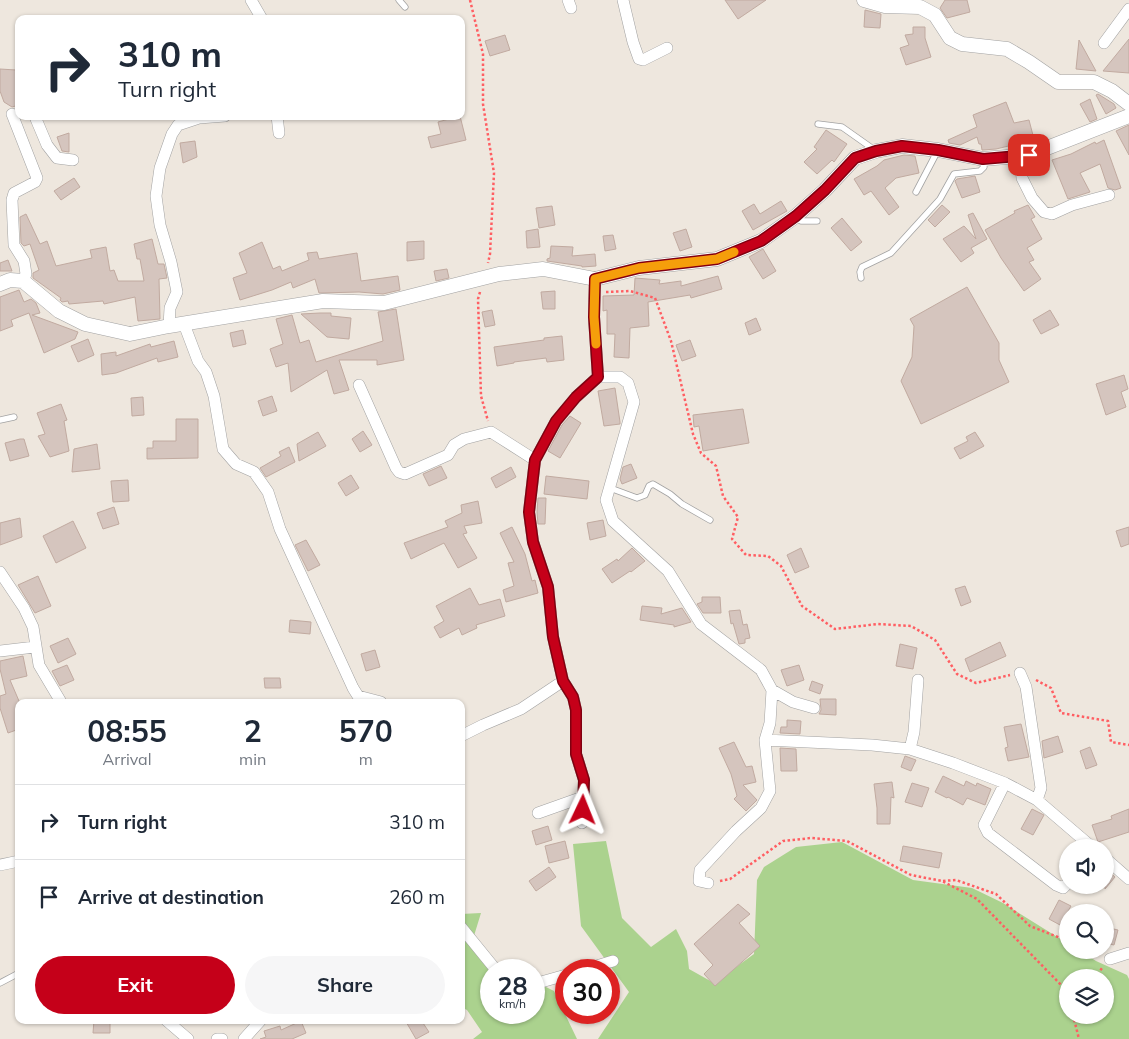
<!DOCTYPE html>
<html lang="en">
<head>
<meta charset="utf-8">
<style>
	:root { --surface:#fff; --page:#f6f6f7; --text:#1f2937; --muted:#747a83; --line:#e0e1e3; --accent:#c50019 }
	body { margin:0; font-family:Mulish,sans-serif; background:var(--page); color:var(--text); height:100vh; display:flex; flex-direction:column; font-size:19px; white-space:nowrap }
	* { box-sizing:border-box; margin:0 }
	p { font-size:16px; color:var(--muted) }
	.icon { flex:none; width:28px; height:28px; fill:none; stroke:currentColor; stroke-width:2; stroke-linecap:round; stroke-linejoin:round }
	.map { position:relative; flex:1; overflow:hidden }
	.details { position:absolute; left:15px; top:699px; width:450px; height:325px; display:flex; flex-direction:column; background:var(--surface); border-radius:10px; box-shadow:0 1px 4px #0004 }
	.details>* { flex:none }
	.banner { position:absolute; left:15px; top:15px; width:450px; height:105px; border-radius:10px; box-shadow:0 1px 4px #0004; background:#fff; color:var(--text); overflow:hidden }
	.fabs { position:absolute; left:1059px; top:839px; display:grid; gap:10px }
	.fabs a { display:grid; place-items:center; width:55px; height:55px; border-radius:50%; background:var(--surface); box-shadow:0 1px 4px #0004; font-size:25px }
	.speed { position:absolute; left:480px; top:959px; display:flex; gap:10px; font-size:25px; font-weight:700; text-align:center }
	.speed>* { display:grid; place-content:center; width:65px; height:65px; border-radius:50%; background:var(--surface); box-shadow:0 1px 4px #0004; line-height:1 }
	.speed small { font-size:12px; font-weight:400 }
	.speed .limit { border:8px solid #d22; background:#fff; color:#111 }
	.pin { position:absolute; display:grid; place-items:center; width:42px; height:42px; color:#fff; margin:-21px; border-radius:10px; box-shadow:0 2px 8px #0006 }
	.me { position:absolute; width:55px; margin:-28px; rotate:2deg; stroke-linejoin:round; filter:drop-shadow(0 0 4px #0008) }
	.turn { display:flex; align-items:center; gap:18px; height:105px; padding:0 20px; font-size:22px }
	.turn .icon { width:65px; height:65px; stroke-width:2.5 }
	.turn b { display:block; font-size:35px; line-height:42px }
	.eta { display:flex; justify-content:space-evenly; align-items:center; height:85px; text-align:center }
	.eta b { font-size:30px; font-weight:700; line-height:35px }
	.button { display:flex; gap:10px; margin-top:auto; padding:10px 20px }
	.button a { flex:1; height:58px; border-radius:30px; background:var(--accent); color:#fff; font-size:20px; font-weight:700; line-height:58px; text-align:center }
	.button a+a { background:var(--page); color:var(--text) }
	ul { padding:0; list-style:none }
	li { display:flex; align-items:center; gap:15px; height:75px; padding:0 20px; border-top:1px solid var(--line) }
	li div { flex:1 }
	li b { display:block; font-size:19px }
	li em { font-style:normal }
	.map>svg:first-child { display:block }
	.forest { fill:#abd28e; fill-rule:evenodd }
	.building { fill:#d5c5be; stroke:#c1aaa0 }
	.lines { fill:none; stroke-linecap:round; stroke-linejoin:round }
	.service-casing { stroke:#a2a2a2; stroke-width:7 }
	.minor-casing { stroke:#a2a2a2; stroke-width:12 }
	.tertiary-casing { stroke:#a2a2a2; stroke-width:15 }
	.path { stroke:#ff5e62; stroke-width:2.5; stroke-dasharray:2.5 2.5; stroke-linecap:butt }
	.service { stroke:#fff; stroke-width:5.5 }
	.minor { stroke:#fff; stroke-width:11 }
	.tertiary { stroke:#fff; stroke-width:14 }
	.route-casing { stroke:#800010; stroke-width:12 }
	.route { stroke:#c50019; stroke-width:9 }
	.slow { stroke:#f59e0b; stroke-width:9 }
</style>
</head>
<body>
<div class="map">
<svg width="1129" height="1039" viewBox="0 0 1129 1039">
	<rect width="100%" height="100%" fill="#eee7de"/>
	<path class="forest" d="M606,841L622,918L651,947L676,929L687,951L689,969L714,983L754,954L757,880L764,867L796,847L842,842L913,880L972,888L1003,903L1067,943L1068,950H1079L1096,961L1127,975L1129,979V1039H598L629,992L581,926L573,844ZM1068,978H1105V1015H1068Z
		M481,913L473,939L494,962L510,970H491V1012H534V981L554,991L577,1039H473L482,1032L467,1010L461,1007V914Z"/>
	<path class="building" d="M725,0H766L738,19Z
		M945,0H967L970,12L947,18L940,8Z
		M865,10L881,14L880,28L864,27Z
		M913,27H925V38L931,57L906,65L900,48L909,45L905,35L913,34Z
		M505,35L510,50L490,56L485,41Z
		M1129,39V73L1103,71Z
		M1079,40L1096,71L1076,69Z
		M0,69L16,70L19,85V105L12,107L4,102L0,91Z
		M1098,94L1114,104L1116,108L1106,114L1096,95Z
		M1090,99L1097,119L1090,122L1080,104Z
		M1006,102L1014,123L1029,120L1035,143L1022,146L1021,143L996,149L983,150H982L981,144H979L977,137L960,145L949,143L948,140L977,127L973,115Z
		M460,116L466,140L431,148L428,137L441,134L438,122Z
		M1129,125V155L1116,131Z
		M826,130L847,144L834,162L832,160L817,174L804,162L817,149L814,147Z
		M69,133V152L62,151L57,137Z
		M1104,140L1121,188L1115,190L1108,188L1100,164L1080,173L1090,192L1068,199L1052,160L1071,154L1095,142L1096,144Z
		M195,141L197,157L183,163L180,143Z
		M904,155L915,156L919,173L896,178L885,188L899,207L889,215L871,191L864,195L854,179L877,166L884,160Z
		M975,176L980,192L962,198L955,181L957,179Z
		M74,178L80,187L61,200L54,191Z
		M781,201L787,211L753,230L742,211L754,204L760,214Z
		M942,205L950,212L935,227L928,220Z
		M1028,205L1035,217L1031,219L1042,239L1027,248L1034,260L1029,262L1041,279L1024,291L1001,258L985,230L1015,213L1014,211Z
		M552,206L555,225L539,228L536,208Z
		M973,213L987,239L971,248L974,253L961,262L943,239L964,226L976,239L968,215Z
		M26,214L40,244L47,241L56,266L92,258L90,250L106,247L110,271L114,270L118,281H144L140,259H137L134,244L152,239L158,264H164L167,278L159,279L160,319L138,321L135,297L104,304L103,301L69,304L68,301L62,302L60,300L61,298L33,278V273L39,270L30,244L24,246L21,243L20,217Z
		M842,218L862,242L851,251L831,228Z
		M538,229L540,247L527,248L526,231Z
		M686,229L692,247L680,251L673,233Z
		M613,235L616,249L605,251L603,236Z
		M424,241V259L407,261V242Z
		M262,242L273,269L280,266L282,271L309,260L307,253L317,252L319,259L357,253L361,281L398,276L400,290L383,294L359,292L319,293L315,279L293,288L291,282L272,290L240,300L233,278L247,273L239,253Z
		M551,246L573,247L572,256L595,254L596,266L582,267V266L547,261V259L550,258Z
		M763,249L776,271L763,279L749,257Z
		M8,260L12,271H0V263Z
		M447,269L449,278L436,281L434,271Z
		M718,276L722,289L691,298L690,295L648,302L649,326L630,328L629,358L614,357L615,334H607V310L603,311V296L634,295L635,278L660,280L659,284L681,281V286Z
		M967,287L999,343V360L1009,382L921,424L901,381L912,357L914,326L910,319Z
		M19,290L24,302L31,299L36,303L40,313L32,315L78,332L75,339L44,353L29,313L11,320L13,326L0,331V297Z
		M555,291V309H543L541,292Z
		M396,309L404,360L377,365V360H339L349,390L334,394L327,370L291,392L288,363L276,367L270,349L283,344L276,319L292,315L300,343L309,340L316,362L383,341L378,312Z
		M492,310L495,325L485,327L482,312Z
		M1050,310L1059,325L1041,334L1033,320Z
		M320,313H331V316L351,318L349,339L327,337L301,314Z
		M756,318L761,330L749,335L745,323Z
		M243,330L246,344L233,347L230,333Z
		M562,336L564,360L547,362L546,358L514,362V363L497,366L494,347L544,340V338Z
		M88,339L94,355L78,362L71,346Z
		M690,340L696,356L682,361L676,345Z
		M174,341L178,357L158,362L157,358L116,373L102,375L101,354L116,352V356L150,344L151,347Z
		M1124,375L1128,389L1121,392L1126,407L1106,415L1096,384Z
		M615,388L620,422V424L604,426L598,391Z
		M272,396L277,411L263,416L258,401Z
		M143,397L144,415L132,416L131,398Z
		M61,404L67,420L64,421L69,451L50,457L38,436L45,434L37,413Z
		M743,409L749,443L703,451L699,426L694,427L693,415Z
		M570,416L581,423L560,458L548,451L562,425Z
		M176,419H198V458L147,459V448H153V441H176Z
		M363,431L372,445L360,452L352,439Z
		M318,432L326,446L299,461L297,444Z
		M975,432L984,446L960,459L954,448L968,441L966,437Z
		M20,439H24L29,456L10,461L5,443Z
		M97,444L100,469L72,472L74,449Z
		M289,447L295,462L266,477L260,468L281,456L279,452Z
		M631,464L637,478L622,484L620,479L623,467Z
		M441,466L447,478L429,486L423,474Z
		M511,467L516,477L496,488L491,478Z
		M351,475L359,488L346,496L338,483Z
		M546,476L589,481L587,499L544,494Z
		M128,480L129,501L113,502L111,481Z
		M538,498H546L545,524H538L537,512Z
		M478,501L482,523L464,526L467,533L463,534L477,558L458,568L444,543L411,559L404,543L448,527L445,521L462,513L461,505Z
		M114,507L119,524L103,529L97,513Z
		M20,518L22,537L0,545V523Z
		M603,520L606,536L590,540L587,523Z
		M73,521L86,548L56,563L43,536Z
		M512,527L525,554L532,581L535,580L538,593L506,602L503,590L514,586L508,563L514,562L500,533Z
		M1129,527V544L1121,547L1116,531Z
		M306,540L320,565L308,571L295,545Z
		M632,548L645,561L631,572L630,571L612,583L602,569L617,559L618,561Z
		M801,548L809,567L795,573L787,555Z
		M38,576L51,606L35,613L18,585Z
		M965,586L971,602L961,606L955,589Z
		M470,588L479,605L500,599L505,616L476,625L477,628L462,635L459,628L440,638L434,627L444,621L436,606Z
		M702,597H720L721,613H703L697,604L702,602Z
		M642,606L662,608L661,614L682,608L691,622L674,627V625L640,620Z
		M740,610L743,625L747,624L750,638L745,639V643L739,644L733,623L731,624L729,611Z
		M290,620L311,622L310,634L289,632Z
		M68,638L76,654L58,663L50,646Z
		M1000,642L1006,656L970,672L965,659Z
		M900,644L917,648L913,669L896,666Z
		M375,650L380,667L366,671L361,654Z
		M23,656L27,676L10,680L19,701V729L8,733L0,708V696L6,694L0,669V661Z
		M67,665L74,680L60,686L52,671Z
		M799,665L804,680L787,686L781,670Z
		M264,678H280L281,688H265Z
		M812,681L823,685L820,694L809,690Z
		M820,699H836V715L819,714L821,710Z
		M787,720L801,721L800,734L780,733L781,727H787Z
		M1021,724L1029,757L1008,761L1005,748L1008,747L1004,727Z
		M1058,736L1063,752L1044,758L1042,741Z
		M734,742L746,767L752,766L756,782L743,785L757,800L746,811L734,799L737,796L731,774L719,748Z
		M1090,747L1097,765L1086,769L1080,751Z
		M780,748L796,749L797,771H781Z
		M905,756L916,760L911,771L901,767Z
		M943,776L964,786L966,781L976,786L977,783L991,789L985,805L967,798L963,805L948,797L947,798L935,792Z
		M892,782L894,798L891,797L890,824H877V808L874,784Z
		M912,783L929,788L922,807L905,802Z
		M1032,809L1044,815L1033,835L1021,829Z
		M1129,809V832L1098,842L1092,825L1112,819L1111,816Z
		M548,826L552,840L536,845L532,831Z
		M565,841L569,858L549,863L545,846Z
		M903,846L942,853L939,868L900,861Z
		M549,867L556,877L536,891L529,881Z
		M1105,868L1115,877L1105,889Z
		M1059,900L1071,906L1060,925L1049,919Z
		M738,904L750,914L739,923L760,946L715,986L704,974L713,965L694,944Z
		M1105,927L1118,930L1114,945L1105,943Z
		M94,1020H110V1033H93Z
		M405,1020H421L429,1032L416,1039Z
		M301,1021L306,1033L292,1039H260L266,1037L264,1031L280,1026L281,1030Z"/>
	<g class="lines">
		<g class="service-casing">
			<path id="service" d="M399,0L405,7
				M818,124L842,127L876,151
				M916,192L937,152
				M796,216L801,221H817
				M861,278L860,272L862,267L891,253L940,199L954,174L980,171L984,167L983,159
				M0,420L14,417
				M610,488L637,498L645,495L649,486L653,484L670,494L682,504L710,520
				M0,983L19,973"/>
		</g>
		<g class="minor-casing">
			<path id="minor" d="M251,0L262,19
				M568,0L571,8
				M623,0L633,42L639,59L643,60L667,48
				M1104,43L1129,9
				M12,114L37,178L35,182L14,193L12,200L14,245L24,261L26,274L23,281
				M277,116L279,133
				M36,119L47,145L57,158L73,160
				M1020,156L1022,178L1032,198L1044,212L1052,214L1072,205L1109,195
				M595,279L594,317L598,377H620L628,383L634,402L606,500L613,521L668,571L701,624L761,670L772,690L770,723L765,740L770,791L761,808L736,831L700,870L699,881L708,883
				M184,324L198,361L206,372L214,396L223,449L236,464L254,472L268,492L280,529L353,688L358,696L381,702
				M169,326L170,308L177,292L171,262L160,225L156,196L160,168L172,134L178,125L199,118L225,116
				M359,385L396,468L399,472L405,474L448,455L454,445L464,439L491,432L535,460L529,512L533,542L548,587L553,637L563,681L573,697L576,710V754L584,780L582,823
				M535,460L556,421L576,397L598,377
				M0,572L24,608L33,627L39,665L61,702
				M0,651L35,647
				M1020,673L1026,687L1041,788L1037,800
				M772,690L793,702L814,708
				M461,736L483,725L521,709L563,681
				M765,740L872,745L910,749L953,763L1005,783L1037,800L1093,848
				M910,749L914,732L918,680
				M1005,783L984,825L988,833L1056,885L1063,888L1068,883
				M538,813L583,797
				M1105,858L1129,879
				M0,865L19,861
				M461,927L496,970
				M1110,959L1129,953
				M583,970L613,961
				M534,984L566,975
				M166,1020L188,1039
				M217,1039H222
				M244,1039L261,1020"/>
		</g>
		<g class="tertiary-casing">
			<path id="tertiary" d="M864,0L885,6L920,7L935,15L950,38L962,44L1007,49L1029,62L1058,82H1094L1112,91L1129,104
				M0,284L10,280L23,281L59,311L85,324L130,334L169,326L323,301L384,303L499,274L543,269L595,279L639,268L717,259L761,241L796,216L825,190L855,158L876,151L902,146L938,150L983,159L1029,155L1129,116"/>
		</g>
		<path class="path" d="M470,0L483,54V104L494,173L490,254L488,263
			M480,292L478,299L481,396L488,421
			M606,292L630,291L655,298L671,341L693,434L701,453L716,466L723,496L738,517L732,539L746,555L768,556L781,566L802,606L835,629L878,624L911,626L935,640L957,674L976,683L1010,675
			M1036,680L1051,688L1061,713L1108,721L1111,742L1129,745
			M720,881L730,879L783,841L811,838L847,841L911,875L942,881L977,899L1068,992
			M943,881L956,880L996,894L1030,926L1068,941
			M1088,950L1100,955
			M1094,978L1103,967
			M1073,1015L1079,1039"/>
		<use href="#service" class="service"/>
		<use href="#minor" class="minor"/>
		<use href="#tertiary" class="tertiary"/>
	</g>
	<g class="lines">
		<g class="route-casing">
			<path id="route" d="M583,810L584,780L576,754V710L573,697L563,681L553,637L548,587L533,542L529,512L535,460L556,421L576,397L598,377L594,317L595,279L639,268L717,259L761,241L796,216L825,190L855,158L876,151L902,146L938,150L983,159L1029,155"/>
		</g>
		<use href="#route" class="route"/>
		<path class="slow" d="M596,344L594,317L595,279L639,268L717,259L734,252"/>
	</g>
</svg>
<div class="fabs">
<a><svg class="icon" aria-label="sound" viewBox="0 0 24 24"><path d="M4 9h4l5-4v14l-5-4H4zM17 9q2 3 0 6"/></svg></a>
<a><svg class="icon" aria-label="search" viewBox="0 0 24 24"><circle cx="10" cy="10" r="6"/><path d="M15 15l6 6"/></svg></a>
<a><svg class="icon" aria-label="layers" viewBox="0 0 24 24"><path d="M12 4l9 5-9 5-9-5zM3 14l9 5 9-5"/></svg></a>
</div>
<div class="speed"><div>28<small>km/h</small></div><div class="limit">30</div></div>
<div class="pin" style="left:1029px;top:155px;background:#d93025"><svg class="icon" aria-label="arrive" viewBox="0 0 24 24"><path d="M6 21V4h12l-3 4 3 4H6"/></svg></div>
<svg class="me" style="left:583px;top:810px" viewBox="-20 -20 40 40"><path d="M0-17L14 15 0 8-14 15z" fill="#c50019" stroke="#fff" stroke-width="4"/></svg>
<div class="banner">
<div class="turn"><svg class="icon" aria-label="right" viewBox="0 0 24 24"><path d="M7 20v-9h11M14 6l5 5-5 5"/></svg><div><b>310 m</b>Turn right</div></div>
</div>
<section class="details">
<div class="eta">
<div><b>08:55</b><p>Arrival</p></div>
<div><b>2</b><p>min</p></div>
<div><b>570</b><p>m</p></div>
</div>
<ul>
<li><svg class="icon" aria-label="right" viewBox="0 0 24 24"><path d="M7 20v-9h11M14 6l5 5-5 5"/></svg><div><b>Turn right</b></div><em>310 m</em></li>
<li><svg class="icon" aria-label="arrive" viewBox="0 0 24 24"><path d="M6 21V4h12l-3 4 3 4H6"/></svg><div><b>Arrive at destination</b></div><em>260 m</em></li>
</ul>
<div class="button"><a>Exit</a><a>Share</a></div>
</section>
</div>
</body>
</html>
